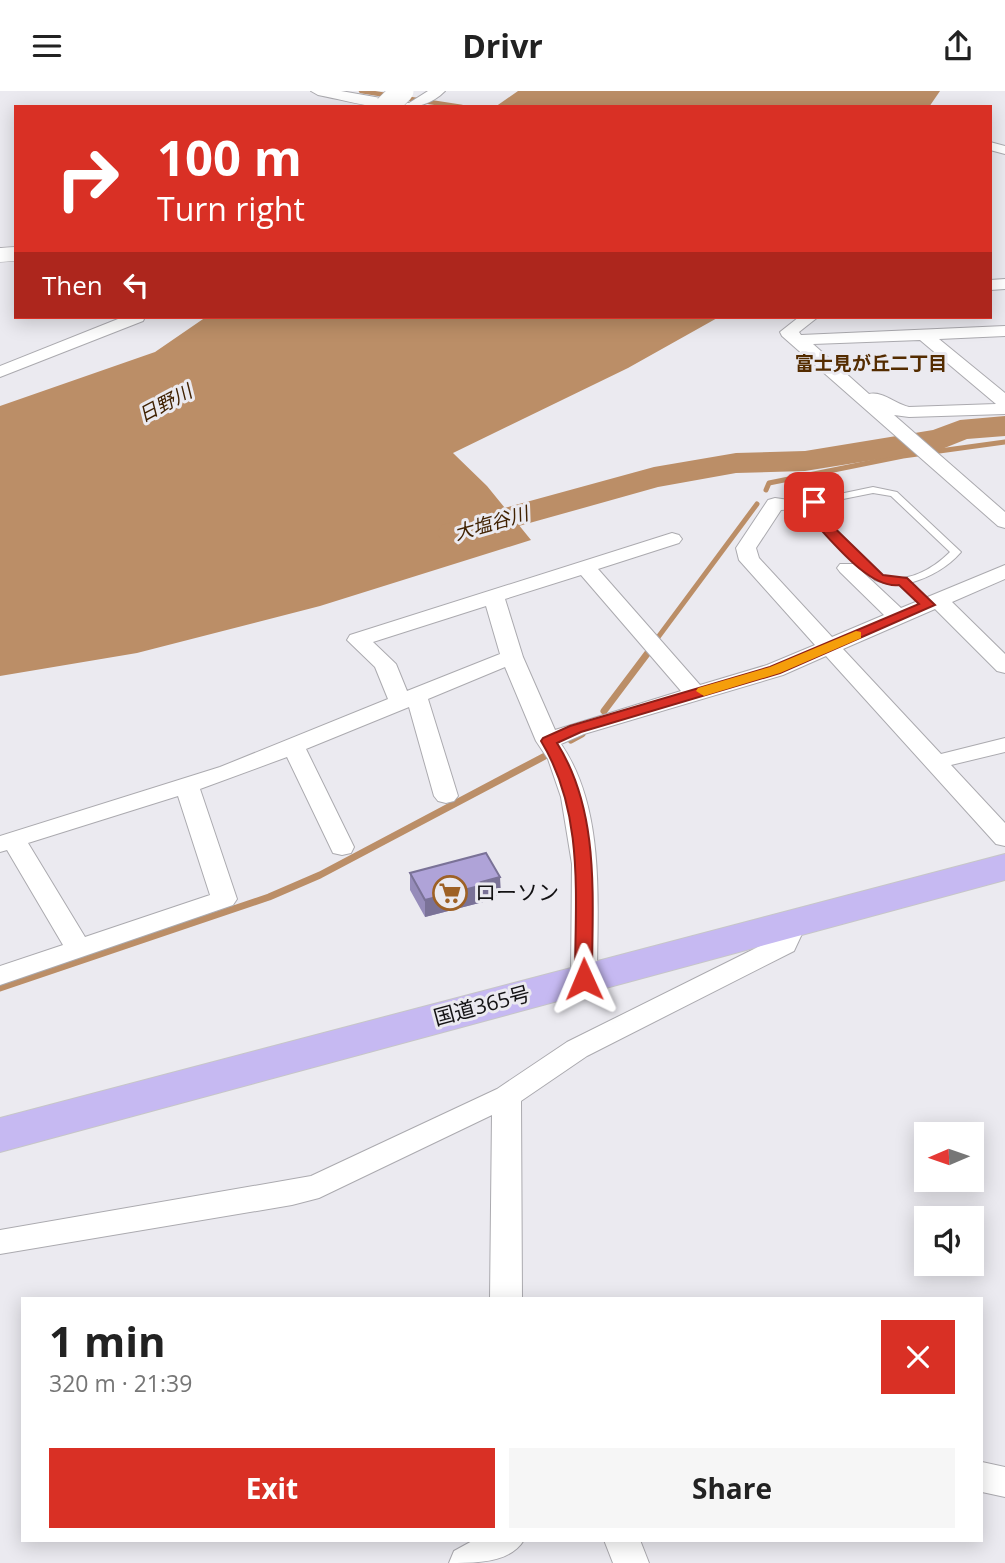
<!DOCTYPE html>
<html lang="en">
<head>
<meta charset="utf-8">
<style>
	:root { --surface:#fff; --page:#f6f6f6; --text:#222; --muted:#767676; --accent:#d93025 }
	body { margin:0; font-family:"Open Sans","Noto Sans JP",sans-serif; background:var(--page); color:var(--text); height:100vh; display:flex; flex-direction:column; font-size:26px; white-space:nowrap }
	* { box-sizing:border-box; margin:0 }
	p { font-size:23px; color:var(--muted) }
	.icon { flex:none; width:38px; height:38px; fill:none; stroke:currentColor; stroke-width:2; stroke-linecap:round; stroke-linejoin:round }
	.map { position:relative; flex:1; overflow:hidden }
	.sheet { position:absolute; left:21px; top:1206px; width:962px; height:245px; display:flex; flex-direction:column; background:var(--surface); border-radius:0px; box-shadow:0 4px 18px #0003 }
	.sheet>* { flex:none }
	.banner { position:absolute; left:14px; top:14px; width:978px; height:214px; border-radius:0px; box-shadow:0 4px 18px #0003; background:#d93025; color:#fff; overflow:hidden }
	.needle { width:46px; rotate:268deg }
	.controls { position:absolute; left:914px; top:1031px; display:grid; gap:14px }
	.controls a { display:grid; place-items:center; width:70px; height:70px; border-radius:0px; background:var(--surface); box-shadow:0 4px 18px #0003; font-size:35px }
	.pin { position:absolute; display:grid; place-items:center; width:60px; height:60px; color:#fff; margin:-30px; border-radius:14px; box-shadow:0 4px 10px #0006 }
	.me { position:absolute; width:77px; margin:-38px; rotate:359deg; stroke-linejoin:round; filter:drop-shadow(0 0 5px #0008) }
	.turn { display:flex; align-items:center; gap:24px; height:147px; padding:0 28px; font-size:32px }
	.turn .icon { width:91px; height:91px; stroke-width:2.5 }
	.turn b { display:block; font-size:49px; line-height:60px }
	.then { display:flex; align-items:center; height:66px; padding:0 28px; background:#0003; gap:14px; font-size:26px }
	.round { display:grid; place-items:center; flex:none; width:74px; height:74px; border-radius:0px; background:var(--page) }
	.overview { display:flex; align-items:center; justify-content:space-between; height:119px; padding:0 28px }
	h1 { font-size:42px; font-weight:700; line-height:52px }
	.cta { display:flex; gap:14px; margin-top:auto; padding:14px 28px }
	.cta a { flex:1; height:80px; border-radius:0px; background:var(--accent); color:#fff; font-size:28px; font-weight:700; line-height:80px; text-align:center }
	.cta a+a { background:var(--page); color:var(--text) }
	header { display:flex; justify-content:space-between; align-items:center; height:91px; padding:0 28px; background:var(--surface); font-size:32px; font-weight:700 }
	.map>svg:first-child { display:block }
	.water { fill:#bb8e67 }
	.lines { fill:none; stroke-linecap:round; stroke-linejoin:round }
	.stream-far2 { stroke:#bb8e67; stroke-width:4.5 }
	.stream-far1 { stroke:#bb8e67; stroke-width:5 }
	.stream { stroke:#bb8e67; stroke-width:7 }
	.river { fill:#bb8e67; fill-rule:evenodd }
	.lane-casing { stroke:#abaaaf; stroke-width:2 }
	.street-casing { stroke:#abaaaf; stroke-width:2 }
	.secondary-casing { stroke:#abaaaf; stroke-width:1 }
	.highway-casing { stroke:#c6c6c7; stroke-width:2 }
	.lane { fill:#fff; fill-rule:evenodd }
	.street { fill:#fff; fill-rule:evenodd }
	.secondary { fill:#fff; fill-rule:evenodd }
	.highway { fill:#c6b9f2; fill-rule:evenodd }
	.secondary-bridge-casing { stroke:#abaaaf; stroke-width:24; stroke-linecap:butt }
	.secondary-bridge { stroke:#fff; stroke-width:23 }
	.wall { fill:#968cba }
	.shaded-wall { fill:#7a7297 }
	.building { fill:#afa3d8; stroke:#7a7297; stroke-width:2 }
	.route { fill:#d93025; stroke:#8d1f18; stroke-width:2 }
	.slow { fill:#f59e0b }
	.labels { text-anchor:middle; stroke-width:6; stroke-linejoin:round; paint-order:stroke }
	.far-neighbourhood-label { font-size:19px; font-weight:bold; fill:#542c00; stroke:#ebeaf0 }
	.far-water-label { font-size:19px; font-style:italic; fill:#412202; stroke:#ebeaf0 }
	.poi-label { font-size:21px; fill:#131214; stroke:#ebeaf0; text-anchor:start }
	.street-label { font-size:21px; fill:#131214; stroke:#ebeaf0 }
</style>
</head>
<body>
<header><svg class="icon" aria-label="menu" viewBox="0 0 24 24"><path d="M4 6h16M4 12h16M4 18h16"/></svg>Drivr<svg class="icon" aria-label="share" viewBox="0 0 24 24"><path d="M12 15V3M7 8l5-5 5 5M5 13v7h14v-7"/></svg></header>
<div class="map">
<svg width="1005" height="1472" viewBox="0 0 1005 1472">
	<rect width="100%" height="100%" fill="#ebeaf0"/>
	<path class="water" d="M518,0H940L929,16H495Z
		M206,226H719L628,277L453,362L487,395L531,449L320,515L137,562L0,585V315L155,261Z"/>
	<g class="lines">
		<path class="stream-far2" d="M361,0L392,5
			M404,7L462,16"/>
		<path class="stream-far1" d="M766,399L769,392L903,365L1005,351
			M656,549L757,413"/>
		<path class="stream" d="M604,620L650,559
			M571,649L582,643
			M0,897L269,806L320,784L545,665"/>
		<path class="river" d="M1005,325V345L967,348L942,358L805,380L736,382L658,396L455,453L442,450L437,442L442,434L654,376L736,362L805,360L933,339L960,329Z"/>
		<g class="lane-casing">
			<path id="lane" d="M873,396L897,401L961,461C947,477 930,486 910,492L932,512L933,514L932,516H924L900,493H888L875,489L805,418L811,409ZM873,402L891,405L950,461C933,478 907,493 883,485L815,418L818,413Z"/>
		</g>
		<g class="street-casing">
			<path id="street" d="M311,0H341L409,12L428,0H445C414,32 356,11 318,4Z
				M990,51L1005,55V63L990,59Z
				M1005,188V198L990,199V189Z
				M123,226H145L143,230L0,286V275Z
				M799,226H818L799,241L801,244L1005,235V245L939,248L1005,302V323L909,326L894,324L1005,421V437L998,435L782,245L780,241ZM920,249L996,313L909,316C895,313 883,300 869,303L813,253Z
				M775,407L796,410L799,414L796,418L781,419L756,457L759,467L832,546L884,524L840,481L837,477L840,473H854L901,517L1005,474V488L952,511L1005,563V582L997,580L935,518L843,558L941,663L1005,647V661L951,674L1005,732V755L996,753L826,565L783,584L584,643L561,653C606,718 597,813 597,888L593,895L584,897L575,895L571,888L572,773L561,706L548,668L536,650L505,576L428,608L458,705L454,710L446,712L438,710L434,705L409,616L306,658L354,756L351,762L342,764L333,762L287,666L200,698L237,808L233,814L0,894V875L63,854L7,759L0,761V745L220,676L388,608L375,576L347,549L350,544L672,442L679,444L682,448L679,452L598,478L700,594L767,574L815,554L739,469L736,457L768,409ZM581,484L681,600L555,639L523,566L505,508ZM486,515L500,563L407,600L396,573L373,551ZM178,705L210,804L85,846L28,752Z
				M794,823L803,826L807,832L794,860L587,965L521,1010L522,1208H490L492,1024L319,1107L292,1114L0,1163V1139L311,1085L497,998L567,951L774,848L785,826Z
				M982,1371L1005,1376V1406L982,1401Z
				M474,1449H524C510,1472 477,1472 449,1472L454,1460Z
				M604,1449H640L649,1472H613Z"/>
		</g>
		<g class="secondary-casing">
			<path id="secondary" d="M16,156V170L0,171V157Z"/>
		</g>
		<g class="highway-casing">
			<path id="highway" d="M1005,763V789L0,1061V1027Z"/>
		</g>
		<use href="#lane" class="lane"/>
		<use href="#street" class="street"/>
		<use href="#secondary" class="secondary"/>
		<use href="#highway" class="highway"/>
		<g class="secondary-bridge-casing">
			<path id="secondary-bridge" d="M386,16L402,0"/>
		</g>
		<use href="#secondary-bridge" class="secondary-bridge"/>
	</g>
	<path class="wall" d="M410,782L501,803L483,808V811L425,826L410,799Z"/>
	<path class="shaded-wall" d="M500,786L501,803L483,808V811L425,826V809Z"/>
	<path class="building" d="M486,762L500,786L481,791L483,794L425,809L410,782Z"/>
	<path class="route" d="M814,407L821,411L817,418L819,422L883,484L907,487L935,514L780,582L581,641L557,652C601,722 592,809 592,888L584,894L577,893L575,888C575,808 585,722 541,650L543,647L570,635L770,576L919,513L899,494C868,498 830,447 809,426L804,418L810,408Z"/>
	<path class="slow" d="M856,540L861,541V547L780,582L704,605L696,600L698,597L770,576Z"/>
	<defs>
		<g id="supermarket-ring" transform="scale(1.75)"><circle r="9.5" fill="#ebeaf0" stroke="#9e6125" stroke-width="1.5"/><path d="M-6-5.5h2.5l.6 2H6L4.5 2H-2.5L-4.4-4H-6ZM-1.5 3.2a1.3 1.3 0 1 0 .1 0ZM3 3.2a1.3 1.3 0 1 0 .1 0Z" fill="#9e6125"/></g>
	</defs>
	<g fill-rule="evenodd">
		<use href="#supermarket-ring" x="450" y="802"/>
	</g>
	<g class="labels">
		<g class="far-neighbourhood-label">
			<text x="871" y="279">富士見が丘二丁目</text>
		</g>
		<g class="far-water-label">
			<text transform="translate(165 312) rotate(-28)" y="7">日野川</text>
			<text transform="translate(491 432) rotate(-16)" y="7">大塩谷川</text>
		</g>
		<g class="poi-label">
			<text x="475" y="809">ローソン</text>
		</g>
		<g class="street-label">
			<text transform="translate(482 915) rotate(-15)" y="7">国道365号</text>
		</g>
	</g>
</svg>
<div class="controls">
<a><svg class="needle" viewBox="-14 -14 28 28"><path d="M0-13l5 13h-10z" fill="#e53935"/><path d="M0 13l5-13h-10z" fill="#767676"/></svg></a>
<a><svg class="icon" aria-label="sound" viewBox="0 0 24 24"><path d="M4 9h4l5-4v14l-5-4H4zM17 9q2 3 0 6"/></svg></a>
</div>
<div class="pin" style="left:814px;top:411px;background:#d93025"><svg class="icon" aria-label="arrive" viewBox="0 0 24 24"><path d="M6 21V4h12l-3 4 3 4H6"/></svg></div>
<svg class="me" style="left:584px;top:888px" viewBox="-20 -20 40 40"><path d="M0-17L14 15 0 8-14 15z" fill="#d93025" stroke="#fff" stroke-width="4"/></svg>
<div class="banner">
<div class="turn"><svg class="icon" aria-label="right" viewBox="0 0 24 24"><path d="M7 20v-9h11M14 6l5 5-5 5"/></svg><div><b>100 m</b>Turn right</div></div>
<div class="then">Then<svg class="icon" aria-label="left" viewBox="0 0 24 24"><path d="M17 20v-9H6M10 6l-5 5 5 5"/></svg></div>
</div>
<section class="sheet">
<div class="overview"><div><h1>1 min</h1><p>320 m · 21:39</p></div><a class="round" style="background:#d93025;color:#fff"><svg class="icon" aria-label="close" viewBox="0 0 24 24"><path d="M6 6l12 12M18 6L6 18"/></svg></a></div>
<div class="cta"><a>Exit</a><a>Share</a></div>
</section>
</div>
</body>
</html>
